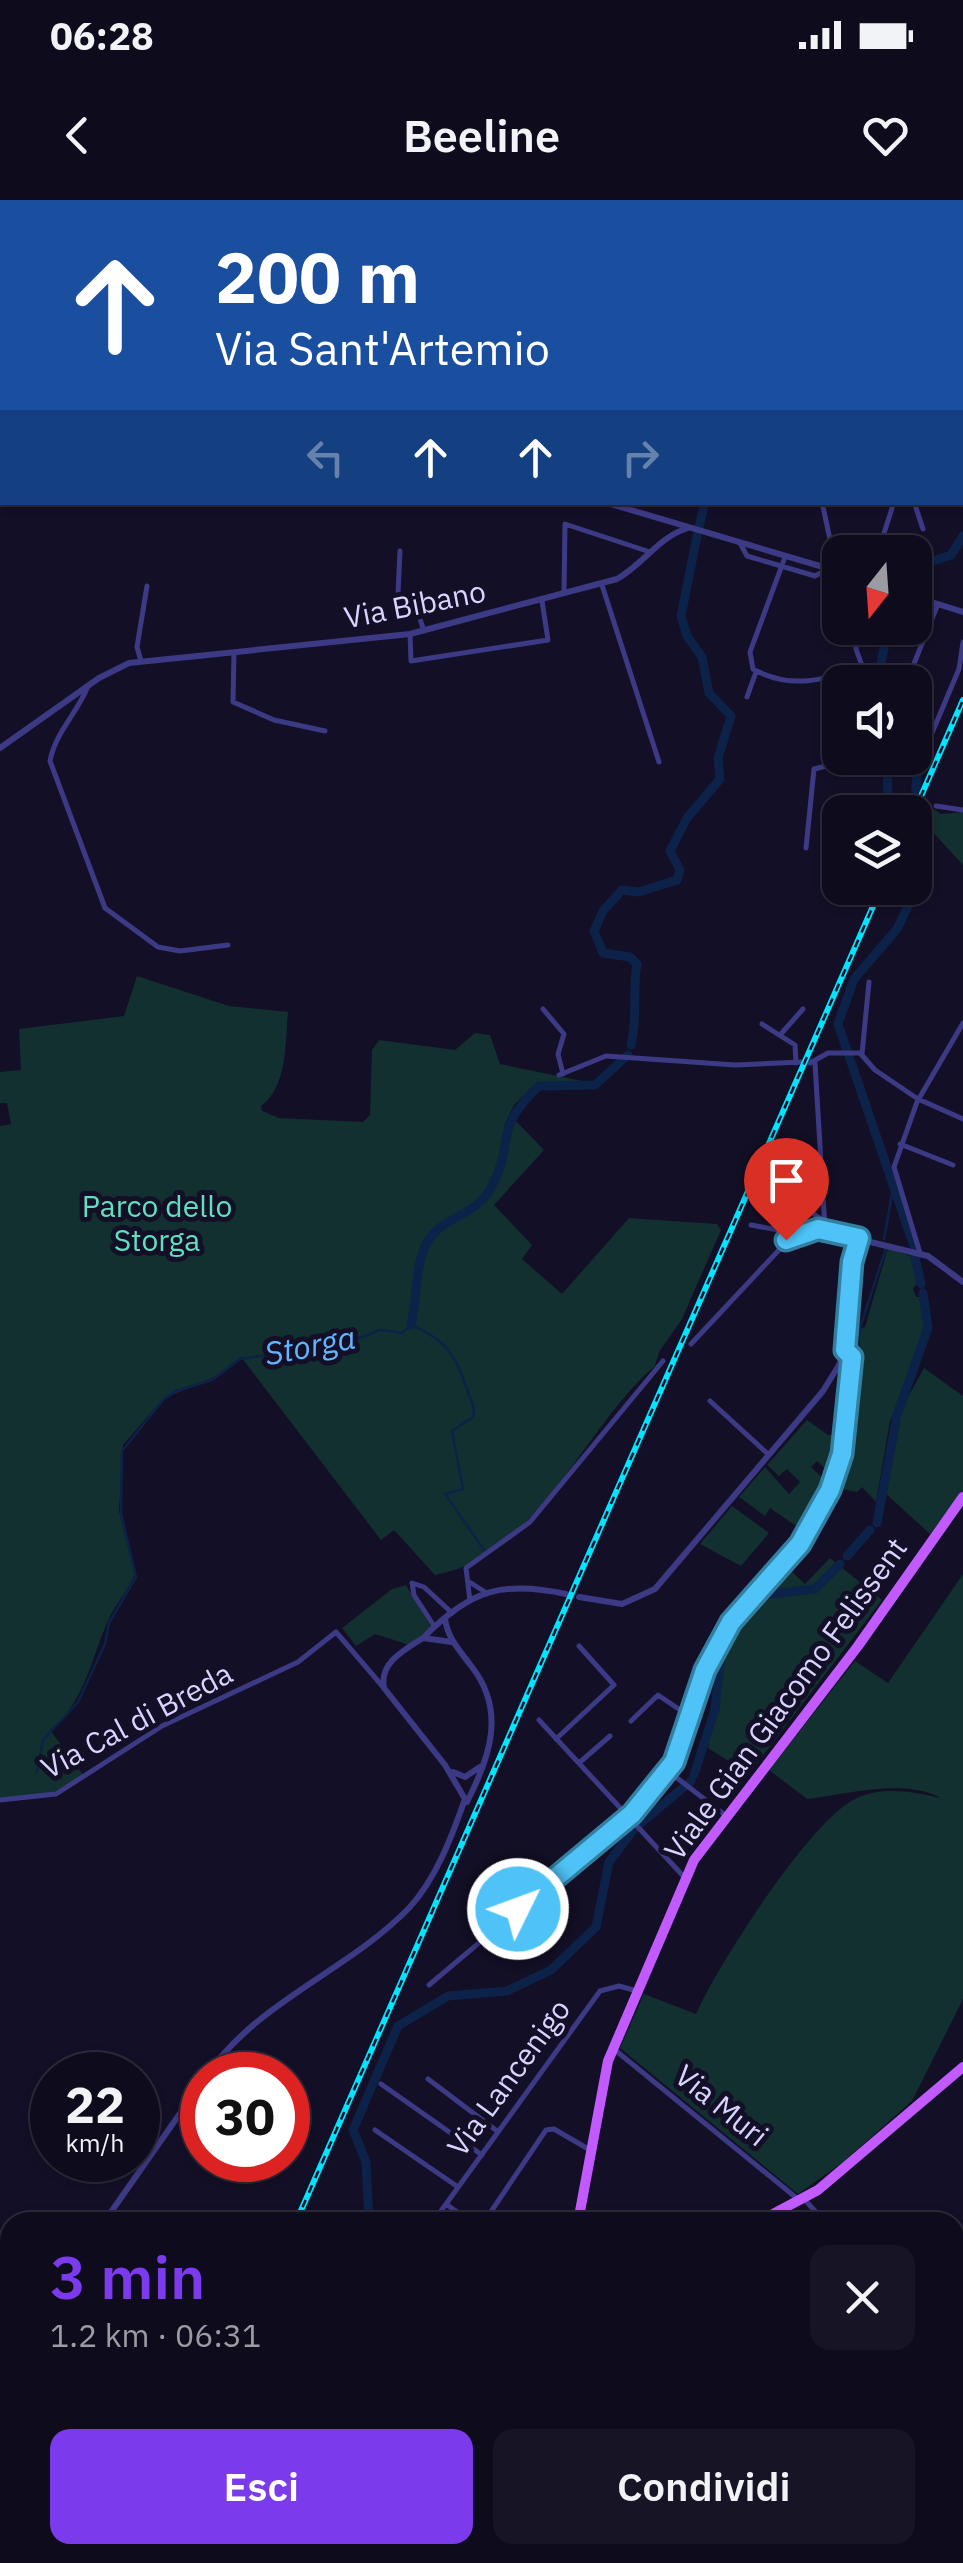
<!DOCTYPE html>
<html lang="it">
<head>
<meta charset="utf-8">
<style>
	:root { --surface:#0e0b1c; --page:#171425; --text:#f1f3f6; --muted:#9b9ba3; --line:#2e2b3b; --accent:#7c3aed }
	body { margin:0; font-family:"IBM Plex Sans",sans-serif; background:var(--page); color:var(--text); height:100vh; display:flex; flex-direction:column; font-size:38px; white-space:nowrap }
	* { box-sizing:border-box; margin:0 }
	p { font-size:32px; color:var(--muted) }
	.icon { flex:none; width:55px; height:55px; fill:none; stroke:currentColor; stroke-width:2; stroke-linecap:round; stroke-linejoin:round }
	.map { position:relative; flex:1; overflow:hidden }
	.details { position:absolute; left:0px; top:2012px; width:965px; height:352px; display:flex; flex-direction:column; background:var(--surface); border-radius:30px 30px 0 0; box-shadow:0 2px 8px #0004,0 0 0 2px var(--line) }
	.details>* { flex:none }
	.top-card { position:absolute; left:0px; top:0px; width:965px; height:305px; box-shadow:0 2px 8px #0004,0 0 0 2px var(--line); background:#1a4fa0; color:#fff; overflow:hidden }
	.needle { width:65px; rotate:197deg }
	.controls { position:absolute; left:822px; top:335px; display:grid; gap:20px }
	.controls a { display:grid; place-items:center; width:110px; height:110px; border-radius:20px; background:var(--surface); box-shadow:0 2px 8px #0004,0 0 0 2px var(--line); font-size:50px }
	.speed { position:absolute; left:30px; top:1852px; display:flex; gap:20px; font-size:50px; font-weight:700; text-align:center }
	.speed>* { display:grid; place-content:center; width:130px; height:130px; border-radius:50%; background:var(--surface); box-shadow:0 2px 8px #0004,0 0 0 2px var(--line); line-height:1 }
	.speed small { font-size:25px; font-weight:400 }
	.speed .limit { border:15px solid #d22; background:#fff; color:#111 }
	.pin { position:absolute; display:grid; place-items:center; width:85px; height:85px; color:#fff; margin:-102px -42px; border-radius:50% 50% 50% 0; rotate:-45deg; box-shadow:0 0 10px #0007 }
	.pin .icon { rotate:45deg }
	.me { position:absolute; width:110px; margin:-55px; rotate:48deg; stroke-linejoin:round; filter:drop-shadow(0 0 8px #0008) }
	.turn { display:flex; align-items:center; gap:35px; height:210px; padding:0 50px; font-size:45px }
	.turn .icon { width:130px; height:130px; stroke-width:2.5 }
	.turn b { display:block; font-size:70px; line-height:85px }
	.lanes { display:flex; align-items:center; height:95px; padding:0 50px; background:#0003; justify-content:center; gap:50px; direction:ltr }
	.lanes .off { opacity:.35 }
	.round { display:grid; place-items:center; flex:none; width:105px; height:105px; border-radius:20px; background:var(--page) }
	.overview { display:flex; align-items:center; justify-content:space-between; height:170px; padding:0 50px }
	h1 { font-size:60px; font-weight:600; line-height:75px; color:var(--accent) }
	.cta { display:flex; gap:20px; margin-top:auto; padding:20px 50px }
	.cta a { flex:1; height:115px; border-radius:20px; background:var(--accent); color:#fff; font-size:40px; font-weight:600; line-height:115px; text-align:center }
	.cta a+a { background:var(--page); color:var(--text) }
	.status { display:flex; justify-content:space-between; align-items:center; height:70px; padding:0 50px; background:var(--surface); direction:ltr }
	.status svg { height:28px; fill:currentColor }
	header { display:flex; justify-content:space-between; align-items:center; height:130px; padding:0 50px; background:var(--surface); font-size:45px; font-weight:600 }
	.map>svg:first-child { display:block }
	.green { fill:#12302f }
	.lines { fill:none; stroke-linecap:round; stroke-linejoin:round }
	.stream { stroke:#0c2248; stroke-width:2.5 }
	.river { stroke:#0c2248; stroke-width:9 }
	.minor { stroke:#3d3a85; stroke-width:5 }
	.tertiary { stroke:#3d3a85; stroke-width:6 }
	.secondary { stroke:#6f6bff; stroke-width:8 }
	.primary { stroke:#c25bff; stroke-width:10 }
	.rail-casing { stroke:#00e5ff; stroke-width:6 }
	.rail { stroke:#130f26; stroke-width:2.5; stroke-dasharray:8; stroke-linecap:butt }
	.route-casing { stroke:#337fa1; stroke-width:25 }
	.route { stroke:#4fc3f7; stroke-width:18 }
	.labels { text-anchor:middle; stroke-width:10; stroke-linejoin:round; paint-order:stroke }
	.street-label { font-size:30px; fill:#d9d4ff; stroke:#130f26 }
	.park-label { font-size:30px; fill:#5fe0c0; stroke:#130f26 }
	.water-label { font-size:32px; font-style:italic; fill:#62b6ff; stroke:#130f26 }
</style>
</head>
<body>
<div class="status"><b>06:28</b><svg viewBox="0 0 49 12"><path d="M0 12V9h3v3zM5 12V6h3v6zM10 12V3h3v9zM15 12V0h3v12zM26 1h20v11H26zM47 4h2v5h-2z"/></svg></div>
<header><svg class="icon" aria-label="back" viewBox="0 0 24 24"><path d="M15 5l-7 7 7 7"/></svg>Beeline<svg class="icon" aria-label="heart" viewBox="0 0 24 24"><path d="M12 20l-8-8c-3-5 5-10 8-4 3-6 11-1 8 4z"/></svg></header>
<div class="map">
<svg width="963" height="2363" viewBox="0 0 963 2363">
	<rect width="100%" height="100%" fill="#130f26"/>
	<path class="green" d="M932,608L941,614L963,612V665L930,629Z
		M137,776L229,806L288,812C285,843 288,886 261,906L262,911L279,918L363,922L370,915L372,850L379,840L455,850L475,833L490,835L500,864L587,882L534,885L514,905L504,926L509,927L514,919L544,950L494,1005L532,1045L522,1059L562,1094L629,1018L717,1024L721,1030L682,1119L659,1152L655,1166C582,1228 540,1355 435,1375L394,1330L381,1340L241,1157L214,1177L163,1199L123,1245L119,1311L135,1374C128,1392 115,1404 108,1421C91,1458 85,1503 50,1530L84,1576L47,1596L0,1598V926L11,924L7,903H0V872L21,870L19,829L124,816Z
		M888,1048L914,1057L918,1083L913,1088L916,1097H922L926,1121L909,1183L890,1221L876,1302L862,1287L857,1292L836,1288L849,1246L861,1128L865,1127Z
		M924,1168L963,1196V1292L930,1334L884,1292L903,1206Z
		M807,1220L828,1235H844L833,1276L817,1261L811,1267L828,1283L802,1330L770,1308L765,1316L739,1297L765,1267L789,1294L800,1282L787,1269L779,1276L767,1265Z
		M732,1306L769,1333L741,1366L700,1344Z
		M830,1358L882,1400L749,1574L708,1548L723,1449L746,1414L788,1368L805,1384Z
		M963,1374V1799L912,1901L843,1962L798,1994L620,1848L644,1794L696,1814C717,1766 812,1617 857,1598C884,1586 914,1592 941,1598C905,1578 847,1594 807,1599L769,1570L855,1461L888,1483Z
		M406,1385L431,1427L410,1445L375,1434L356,1446L342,1428L392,1389Z"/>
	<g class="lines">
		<path class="stream" d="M884,1039L893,988
			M816,1324L842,1267L860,1128L886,1048
			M762,1395L809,1336
			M37,1572L43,1540L78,1502L105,1444L109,1423L136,1377L121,1313L122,1251L163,1200L176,1191L212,1180L240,1159L344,1144L380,1130L402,1133L411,1125C457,1144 458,1166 474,1209L473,1217L452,1231L463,1289L445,1294L484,1350"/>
		<path class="river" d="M769,0L771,2
			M962,120L963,119
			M962,168L963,169
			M699,327L705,302
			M915,367L951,355L963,336
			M872,428L886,440L881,462L891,482
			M885,612C892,592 883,581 891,558
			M839,695L849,696L854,688
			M631,845C638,817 632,792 637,764L630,757L603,753L594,731L603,711L622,690L639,692L677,680L680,670L670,651L687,618L720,579L718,558L731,516L709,493L702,457L687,436L681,416L697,336
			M915,1049L838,824L854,779L897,729L927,667L915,601L920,532L915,503
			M915,1057L921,1084
			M411,1125C419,1096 412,1052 437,1030C454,1015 479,1011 491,988C516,942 491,931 539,886L595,885L628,855
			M877,1323L897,1215L928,1128L923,1093
			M847,1356L870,1330
			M694,1575L715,1509L721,1453L743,1414L762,1395L815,1389L840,1364
			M369,2022L366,1962L353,1930L398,1826L448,1796L507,1791L551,1770L596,1727L609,1662L635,1628L691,1581"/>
		<path class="minor" d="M443,0L444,2
			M562,0L563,2
			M685,0V2
			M740,0L743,2
			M898,0H921
			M931,0V2
			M35,2V0
			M322,2L323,0
			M581,2L594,0
			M708,2L709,0
			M749,2L752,0
			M962,99L963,98
			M962,131H963
			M962,206H963
			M962,278H963
			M822,302L834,358L832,371
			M914,302L923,329
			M894,304L904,302
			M740,343L747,356L815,376L826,370
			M400,351L398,394L415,404L424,431
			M878,352L894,302
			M785,357L750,452L753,469C791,490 824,480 863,467
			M602,385L659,562
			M564,392L565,324L650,352
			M856,428V449L868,482
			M410,434L411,461L548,440L542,401
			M234,453L233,502L274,520L325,531
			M141,461L137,447L147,386
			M907,481L938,404
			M88,486C77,514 56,531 50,561L105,708L158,747L180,751L228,745
			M747,497L756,472
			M921,559L959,469L963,442
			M936,606L963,610
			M806,648L814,569L858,558
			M543,809L564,834L558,854L563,874
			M762,824L795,845L796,863
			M780,835L803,809
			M862,854L869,782
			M810,863L828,853H860L875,870L918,899L963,919
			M815,863L825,1029
			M559,875L606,856L735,865L802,862
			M900,944L953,965
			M797,981L822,982
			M781,990L825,1022
			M751,1025L795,1033
			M920,1053L894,967L917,902L963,823
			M691,1144L793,1035L825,1029L854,1038
			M710,1201L769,1255
			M412,1383L424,1387L452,1413
			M412,1383L414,1395L434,1426
			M471,1383L485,1392
			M470,1401L466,1368L530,1322L663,1161
			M539,1520L685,1678
			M631,1521L658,1495L689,1516
			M556,1539L614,1485L579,1446
			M579,1563L610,1536
			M677,1578L725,1615
			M0,1600L56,1594L162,1526L298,1462L336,1432L384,1488
			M429,1785L632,1614L671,1567L705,1471L731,1422L802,1340L833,1281L844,1245L852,1163L845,1150
			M615,1850L799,2000
			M428,1879L497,1931
			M381,1884L482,1955
			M375,1930L458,1987
			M804,1999L825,2022
			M446,2004L471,2022
			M433,2022L600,1791L619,1786L637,1791
			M484,2022L546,1930L554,1929L590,1950
			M0,2090L10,2094
			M84,2355L94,2361
			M161,2363L164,2355
			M208,2363L213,2355
			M704,2363L707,2355"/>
		<path class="tertiary" d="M0,86L2,87
			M604,302L840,372
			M915,397L963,412
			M0,548L99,478L129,463L410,434L617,379C644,364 658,337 688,328
			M579,1397L622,1404L655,1389L823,1191L839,1165L849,1135L854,1038L928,1056L963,1082
			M445,1419C448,1439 460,1451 472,1467C506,1511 490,1557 467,1602
			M424,1437C470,1390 503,1380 566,1394
			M453,1572L465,1577L480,1567
			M207,1875C258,1801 348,1771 409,1708C436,1679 452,1636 465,1599L445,1565L384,1488C379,1463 404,1450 423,1438L452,1442
			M104,2022L202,1882
			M0,2173L10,2158"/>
		<path class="secondary" d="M463,2355L466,2363
			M0,2363L61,2356L95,2363"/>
		<path class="primary" d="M578,2022L608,1861L694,1660L858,1446L963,1297
			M758,2022L818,1990L963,1867
			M451,2363L454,2355"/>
		<g class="rail-casing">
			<path id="rail" d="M914,612L963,500
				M296,2022L881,688
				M147,2363L151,2355"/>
		</g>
		<use href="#rail" class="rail"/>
	</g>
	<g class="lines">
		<g class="route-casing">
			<path id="route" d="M518,1709L632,1614L674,1562L705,1470L731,1422L800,1344L830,1290L842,1254L852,1157L845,1150L852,1062L859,1038L818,1029L786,1040"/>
		</g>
		<use href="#route" class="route"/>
	</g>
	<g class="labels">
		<g class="street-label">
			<text transform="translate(415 405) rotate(-11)" y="10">Via Bibano</text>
			<text transform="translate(786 1499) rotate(-54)" y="10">Viale Gian Giacomo Felissent</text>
			<text transform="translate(137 1521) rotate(-28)" y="10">Via Cal di Breda</text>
			<text transform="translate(509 1878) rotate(-54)" y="10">Via Lancenigo</text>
			<text transform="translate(721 1906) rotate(39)" y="10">Via Muri</text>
		</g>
		<g class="park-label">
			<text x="157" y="1017">Parco dello<tspan x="157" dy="34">Storga</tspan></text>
		</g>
		<g class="water-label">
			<text transform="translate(310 1146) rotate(-11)" y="11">Storga</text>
		</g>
	</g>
</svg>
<div class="controls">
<a><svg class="needle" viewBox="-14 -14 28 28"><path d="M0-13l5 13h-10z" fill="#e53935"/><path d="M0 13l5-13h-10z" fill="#9b9ba3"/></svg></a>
<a><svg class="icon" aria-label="sound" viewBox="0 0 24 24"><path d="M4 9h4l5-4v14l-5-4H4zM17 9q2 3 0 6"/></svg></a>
<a><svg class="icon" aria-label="layers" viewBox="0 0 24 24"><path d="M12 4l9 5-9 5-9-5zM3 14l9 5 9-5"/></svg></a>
</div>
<div class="speed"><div>22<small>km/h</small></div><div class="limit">30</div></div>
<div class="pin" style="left:786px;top:1040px;background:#d93025"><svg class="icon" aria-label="arrive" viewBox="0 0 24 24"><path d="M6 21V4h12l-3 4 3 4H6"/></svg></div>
<svg class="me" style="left:518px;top:1709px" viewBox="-20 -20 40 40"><circle r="17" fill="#4fc3f7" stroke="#fff" stroke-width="3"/><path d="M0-11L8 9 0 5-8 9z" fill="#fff"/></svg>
<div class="top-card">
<div class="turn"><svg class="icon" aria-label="ahead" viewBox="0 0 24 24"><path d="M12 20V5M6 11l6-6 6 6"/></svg><div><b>200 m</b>Via Sant'Artemio</div></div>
<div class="lanes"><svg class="icon off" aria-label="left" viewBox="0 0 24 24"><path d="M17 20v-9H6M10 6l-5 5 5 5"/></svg><svg class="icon" aria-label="ahead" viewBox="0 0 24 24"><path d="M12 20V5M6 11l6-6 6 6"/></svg><svg class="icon" aria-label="ahead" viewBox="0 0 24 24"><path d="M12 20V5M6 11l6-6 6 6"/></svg><svg class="icon off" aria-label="right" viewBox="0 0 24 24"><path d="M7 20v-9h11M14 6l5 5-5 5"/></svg></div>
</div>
<section class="details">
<div class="overview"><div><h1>3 min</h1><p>1.2 km · 06:31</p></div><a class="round"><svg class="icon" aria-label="close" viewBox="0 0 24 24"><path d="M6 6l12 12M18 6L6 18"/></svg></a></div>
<div class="cta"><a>Esci</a><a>Condividi</a></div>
</section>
</div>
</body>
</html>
